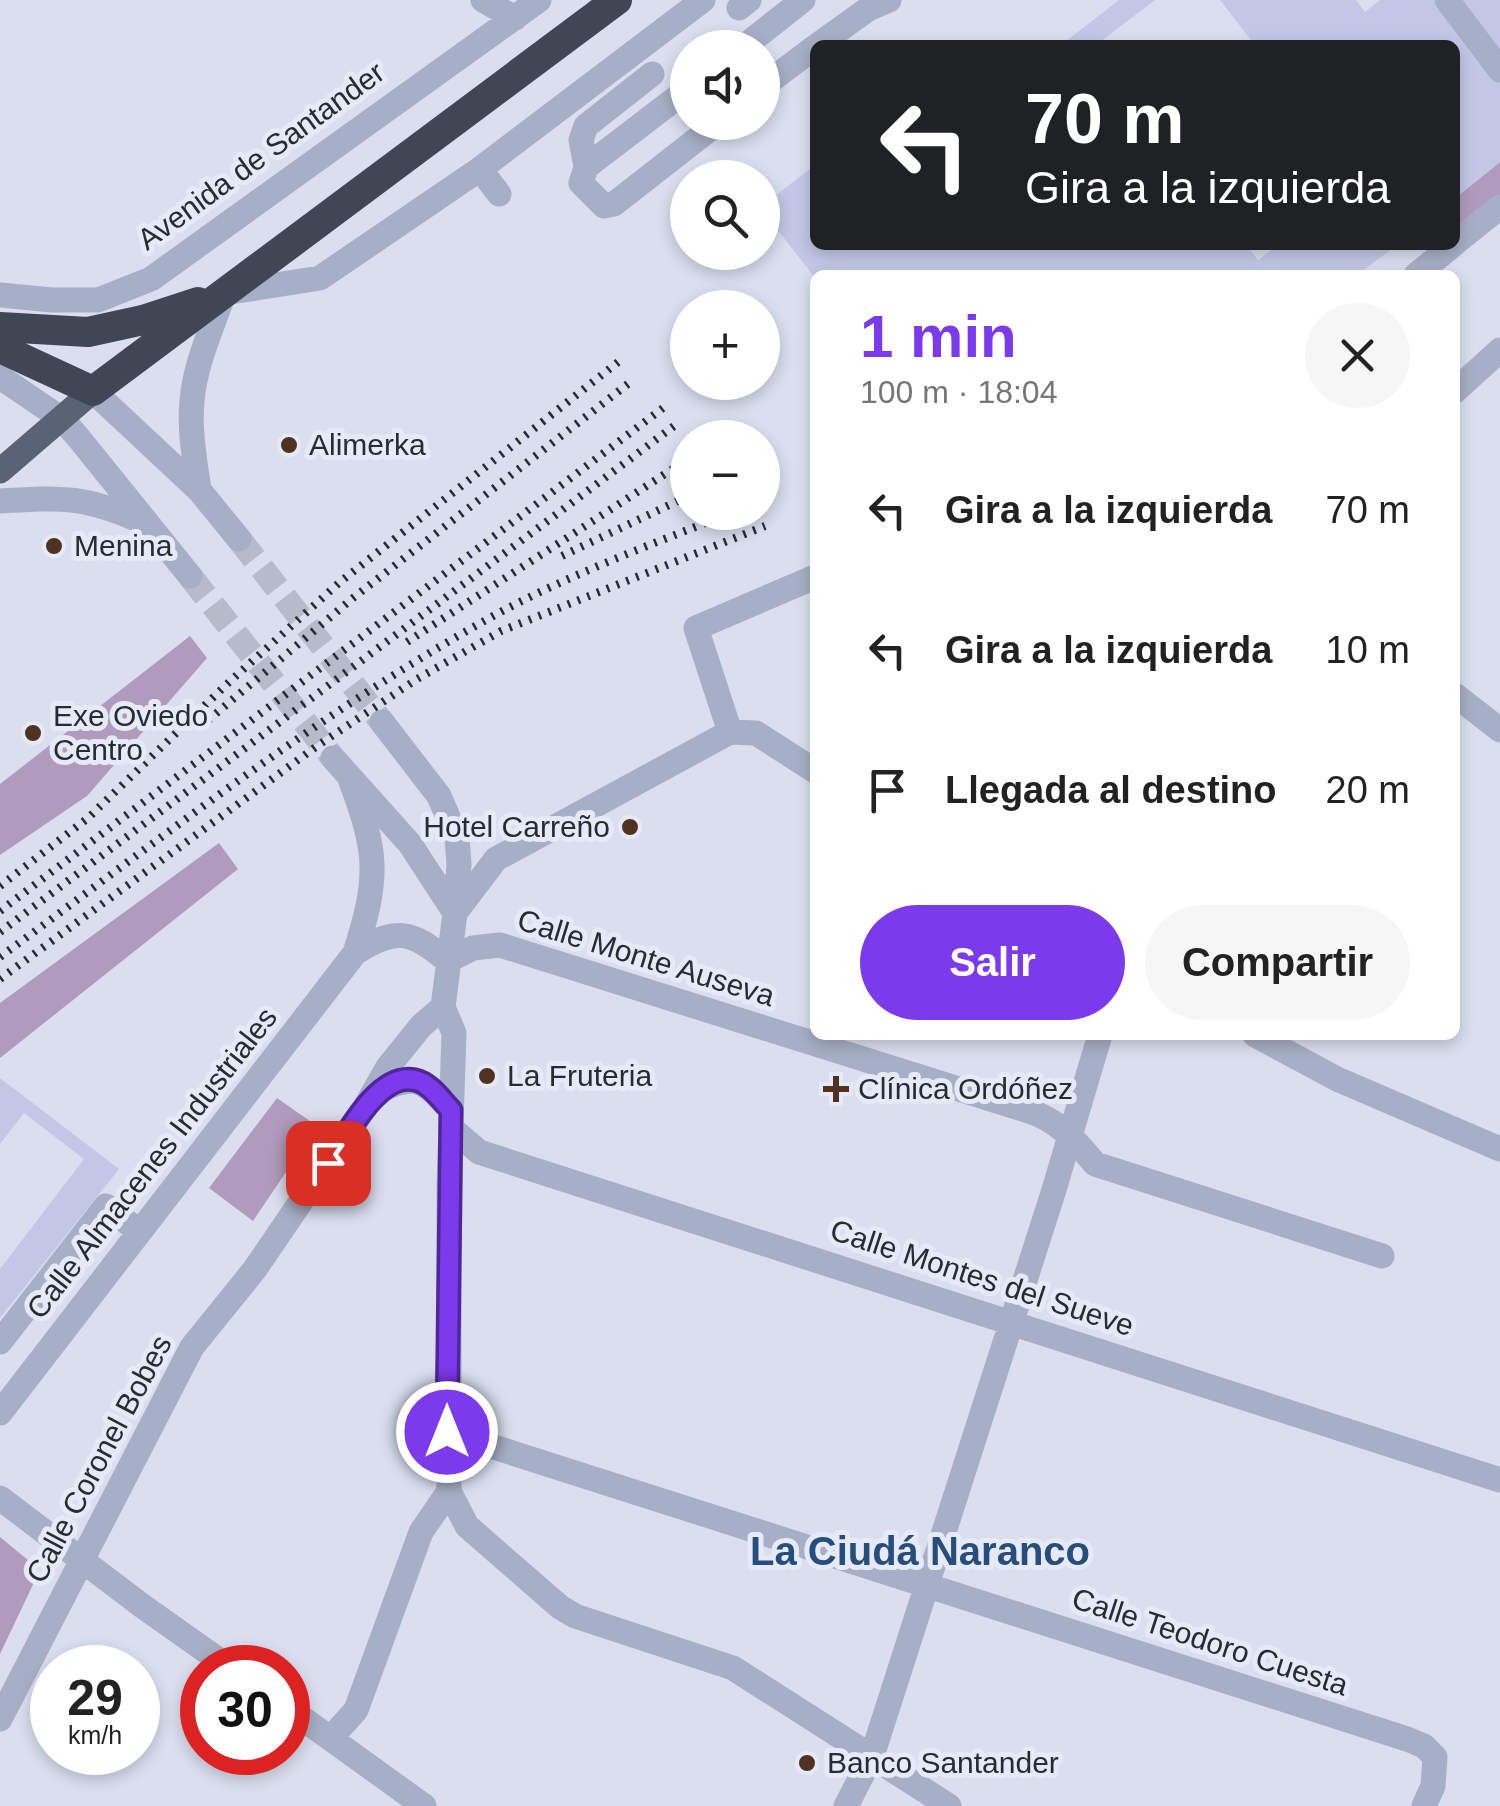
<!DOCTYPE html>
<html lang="es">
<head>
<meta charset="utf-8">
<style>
	:root { --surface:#fff; --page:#f6f6f6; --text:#222; --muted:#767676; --accent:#7c3aed }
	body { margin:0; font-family:Arial,sans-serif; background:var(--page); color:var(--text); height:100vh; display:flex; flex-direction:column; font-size:38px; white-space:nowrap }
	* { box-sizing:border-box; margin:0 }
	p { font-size:32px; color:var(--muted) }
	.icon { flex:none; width:55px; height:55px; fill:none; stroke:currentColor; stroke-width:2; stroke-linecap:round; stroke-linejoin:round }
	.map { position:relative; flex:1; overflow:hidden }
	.side { position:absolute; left:810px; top:270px; width:650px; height:770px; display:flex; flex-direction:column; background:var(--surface); border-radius:15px; box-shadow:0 5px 15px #0003 }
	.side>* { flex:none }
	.guide { position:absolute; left:810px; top:40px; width:650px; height:210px; border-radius:15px; box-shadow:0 5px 15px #0003; background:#202124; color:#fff; overflow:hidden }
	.controls { position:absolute; left:670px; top:30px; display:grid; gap:20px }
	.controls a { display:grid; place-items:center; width:110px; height:110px; border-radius:50%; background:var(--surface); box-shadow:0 5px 15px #0003; font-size:50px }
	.speed { position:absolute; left:30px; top:1645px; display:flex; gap:20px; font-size:50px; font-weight:700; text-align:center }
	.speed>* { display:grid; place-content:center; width:130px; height:130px; border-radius:50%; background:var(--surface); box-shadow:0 5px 15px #0003; line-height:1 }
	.speed small { font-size:25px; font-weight:400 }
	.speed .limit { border:15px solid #d22; background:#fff; color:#111 }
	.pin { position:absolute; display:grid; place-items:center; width:85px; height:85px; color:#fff; margin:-42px; border-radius:20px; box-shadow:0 5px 15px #0006 }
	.me { position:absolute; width:110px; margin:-55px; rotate:0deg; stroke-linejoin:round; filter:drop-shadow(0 0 8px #0008) }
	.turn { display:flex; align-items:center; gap:35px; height:210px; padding:0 50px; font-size:45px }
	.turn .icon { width:130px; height:130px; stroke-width:2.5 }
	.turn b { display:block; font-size:70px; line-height:85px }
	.round { display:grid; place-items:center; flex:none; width:105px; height:105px; border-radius:52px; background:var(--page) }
	.summary { display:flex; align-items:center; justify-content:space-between; height:170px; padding:0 50px }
	h1 { font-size:60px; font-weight:700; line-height:75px; color:var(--accent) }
	.action { display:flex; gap:20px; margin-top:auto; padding:20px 50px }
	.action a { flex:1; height:115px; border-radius:60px; background:var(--accent); color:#fff; font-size:40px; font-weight:700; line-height:115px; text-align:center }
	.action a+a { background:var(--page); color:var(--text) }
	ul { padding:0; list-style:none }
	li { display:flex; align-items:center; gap:30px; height:140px; padding:0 50px }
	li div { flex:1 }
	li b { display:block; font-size:38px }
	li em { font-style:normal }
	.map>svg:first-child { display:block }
	.green { fill:#b19bbd }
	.plaza { fill:#c2c7e6 }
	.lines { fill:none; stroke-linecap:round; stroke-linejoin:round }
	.minor-tunnel { stroke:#b6bac9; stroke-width:25; stroke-dasharray:25 12; stroke-linecap:butt }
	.minor { stroke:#a7afc6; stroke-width:25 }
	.major { stroke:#596374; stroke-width:25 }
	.highway { stroke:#3f4754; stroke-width:30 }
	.rail { stroke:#272c33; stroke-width:8; stroke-dasharray:2.5 8; stroke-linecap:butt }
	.route-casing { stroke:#51269a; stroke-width:25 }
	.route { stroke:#7c3aed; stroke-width:18 }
	.poi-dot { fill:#513220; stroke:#e6e9f7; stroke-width:4 }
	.labels { text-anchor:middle; stroke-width:10; stroke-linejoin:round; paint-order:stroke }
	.street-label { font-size:30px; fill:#272c33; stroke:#e6e9f7 }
	.poi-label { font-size:30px; fill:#272c33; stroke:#e6e9f7; text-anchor:start }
	.district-label { font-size:40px; font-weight:bold; fill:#264e7c; stroke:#e6e9f7 }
</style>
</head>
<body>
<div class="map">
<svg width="1500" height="1806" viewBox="0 0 1500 1806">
	<rect width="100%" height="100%" fill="#dadeef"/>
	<path class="green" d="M1500,162V207L1455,243V198Z
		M190,636L207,658L87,796L0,855V784Z
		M219,843L238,869L0,1058V1003Z
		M277,1098L317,1126L253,1221L209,1188Z
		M0,1537L34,1565L38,1574L0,1654Z"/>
	<path class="plaza" d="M1119,0H1155L1096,45H1061Z
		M1220,0H1356L1365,12L1380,0H1500V162L1455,198V45H1255Z
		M815,165V245H1246L1258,260L1278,245H1397L1357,275H815V278L763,211L762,206Z
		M0,1078L119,1169L0,1318V1269L84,1159L24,1113L0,1144Z"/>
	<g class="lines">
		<path class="minor-tunnel" d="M239,539L382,722
			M190,576L333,758"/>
		<path class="minor" d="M483,0L515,18
			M1447,0L1500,70
			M739,8L749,0
			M818,45L868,9L889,0
			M742,48L803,0
			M762,87L815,47
			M688,89L586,167L581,183L604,206L614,204L719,122
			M586,167L581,140L586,126L652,74
			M480,169L499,194
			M1455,243L1500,207
			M1416,275L1453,245
			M0,295L52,300H98L151,279L539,0
			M0,377L62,419L77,436L190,576
			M93,391L199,490L239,539
			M1455,391L1500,350
			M199,490C195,461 189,431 192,401C195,364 212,328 224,293L320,278L480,169L703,0
			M0,501C64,497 86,496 145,523
			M1455,695L1500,730
			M730,732L696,628L815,577
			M333,758L410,844L455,913
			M455,913L496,859L730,732L756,733L815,771
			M355,953C395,927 412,930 447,961
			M447,961L473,948L500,945L1029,1111C1058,1120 1076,1141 1095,1164L1382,1256
			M1255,1035L1337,1079L1500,1149
			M375,1093C415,1073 421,1078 451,1110
			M451,1128L479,1152L1500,1480
			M0,1342L106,1206L140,1232
			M0,1413L355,953C379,877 378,853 350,779
			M447,1432L1407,1739L1424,1746L1435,1757L1433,1786L1424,1806
			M449,1491L467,1526L560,1607L575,1616L733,1668L949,1806
			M0,1498L141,1605L230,1668
			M288,1708L424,1806
			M0,1719L192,1347L255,1269L364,1109L388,1067L421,1026L443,1007
			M331,1738L356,1710L421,1532L449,1491V1184L454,1033L443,1007L455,913L459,864L457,838L439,796L382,722
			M846,1806L872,1756L1053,1193L1100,1035"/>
		<path class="major" d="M0,471L93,391"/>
		<path class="highway" d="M0,327L88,332L143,320L198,302
			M0,348L93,391L617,0"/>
		<path class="rail" d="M562,556L688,496
			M407,642L688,459
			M200,727L353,598L633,380
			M0,886L88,818L227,684L340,582L622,359
			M0,911L663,408
			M0,932L678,423
			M0,957C161,839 319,712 495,615C570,574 653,544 733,512
			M0,979L317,746L417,679L501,631L765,526"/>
	</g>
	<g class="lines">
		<g class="route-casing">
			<path id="route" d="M328,1163C345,1138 378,1071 415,1080C430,1083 441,1100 451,1110L447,1432"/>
		</g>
		<use href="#route" class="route"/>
	</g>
	<g class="poi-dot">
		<circle cx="289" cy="445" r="10"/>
		<circle cx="54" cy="546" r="10"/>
		<circle cx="33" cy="733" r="10"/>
		<circle cx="630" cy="827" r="10"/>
		<circle cx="487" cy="1076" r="10"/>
		<path d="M831 1074h10v10h10v10h-10v10h-10v-10h-10v-10h10z"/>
		<circle cx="807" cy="1763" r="10"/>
	</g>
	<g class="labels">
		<g class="street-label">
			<text transform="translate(261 156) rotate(-36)" y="10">Avenida de Santander</text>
			<text transform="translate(646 958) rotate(17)" y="10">Calle Monte Auseva</text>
			<text transform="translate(152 1163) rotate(-52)" y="10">Calle Almacenes Industriales</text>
			<text transform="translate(982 1278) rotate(18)" y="10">Calle Montes del Sueve</text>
			<text transform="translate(99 1459) rotate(-62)" y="10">Calle Coronel Bobes</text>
			<text transform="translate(1210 1642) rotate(18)" y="10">Calle Teodoro Cuesta</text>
		</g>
		<g class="poi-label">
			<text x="309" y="455">Alimerka</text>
			<text x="74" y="556">Menina</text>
			<text x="53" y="726">Exe Oviedo<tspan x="53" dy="34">Centro</tspan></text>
			<text x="610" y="837" text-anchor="end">Hotel Carreño</text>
			<text x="507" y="1086">La Fruteria</text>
			<text x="858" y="1099">Clínica Ordóñez</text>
			<text x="827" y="1773">Banco Santander</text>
		</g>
		<g class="district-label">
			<text x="920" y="1565">La Ciudá Naranco</text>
		</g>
	</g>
</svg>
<div class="controls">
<a><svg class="icon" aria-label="sound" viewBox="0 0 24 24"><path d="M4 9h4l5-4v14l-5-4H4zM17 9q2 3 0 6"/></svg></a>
<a><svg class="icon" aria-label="search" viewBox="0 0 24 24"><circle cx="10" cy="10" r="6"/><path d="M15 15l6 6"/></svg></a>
<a>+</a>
<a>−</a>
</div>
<div class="speed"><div>29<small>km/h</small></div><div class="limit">30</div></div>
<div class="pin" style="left:328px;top:1163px;background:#d93025"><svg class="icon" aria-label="arrive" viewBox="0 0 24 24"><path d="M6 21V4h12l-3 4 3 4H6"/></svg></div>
<svg class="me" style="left:447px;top:1432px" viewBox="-20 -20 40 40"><circle r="17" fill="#7c3aed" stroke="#fff" stroke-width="3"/><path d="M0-11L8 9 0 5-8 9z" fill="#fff"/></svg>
<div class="guide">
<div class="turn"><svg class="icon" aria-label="left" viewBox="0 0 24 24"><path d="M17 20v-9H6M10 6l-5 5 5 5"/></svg><div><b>70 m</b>Gira a la izquierda</div></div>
</div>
<section class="side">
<div class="summary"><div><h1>1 min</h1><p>100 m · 18:04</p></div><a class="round"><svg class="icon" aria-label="close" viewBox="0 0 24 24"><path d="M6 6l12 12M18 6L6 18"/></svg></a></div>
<ul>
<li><svg class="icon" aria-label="left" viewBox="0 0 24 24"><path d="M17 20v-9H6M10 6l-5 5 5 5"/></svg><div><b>Gira a la izquierda</b></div><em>70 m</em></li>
<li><svg class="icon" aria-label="left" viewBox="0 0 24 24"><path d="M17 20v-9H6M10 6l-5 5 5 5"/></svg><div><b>Gira a la izquierda</b></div><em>10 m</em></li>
<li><svg class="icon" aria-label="arrive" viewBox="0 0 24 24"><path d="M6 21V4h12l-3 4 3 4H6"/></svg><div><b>Llegada al destino</b></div><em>20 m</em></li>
</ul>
<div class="action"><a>Salir</a><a>Compartir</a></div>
</section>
</div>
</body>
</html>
